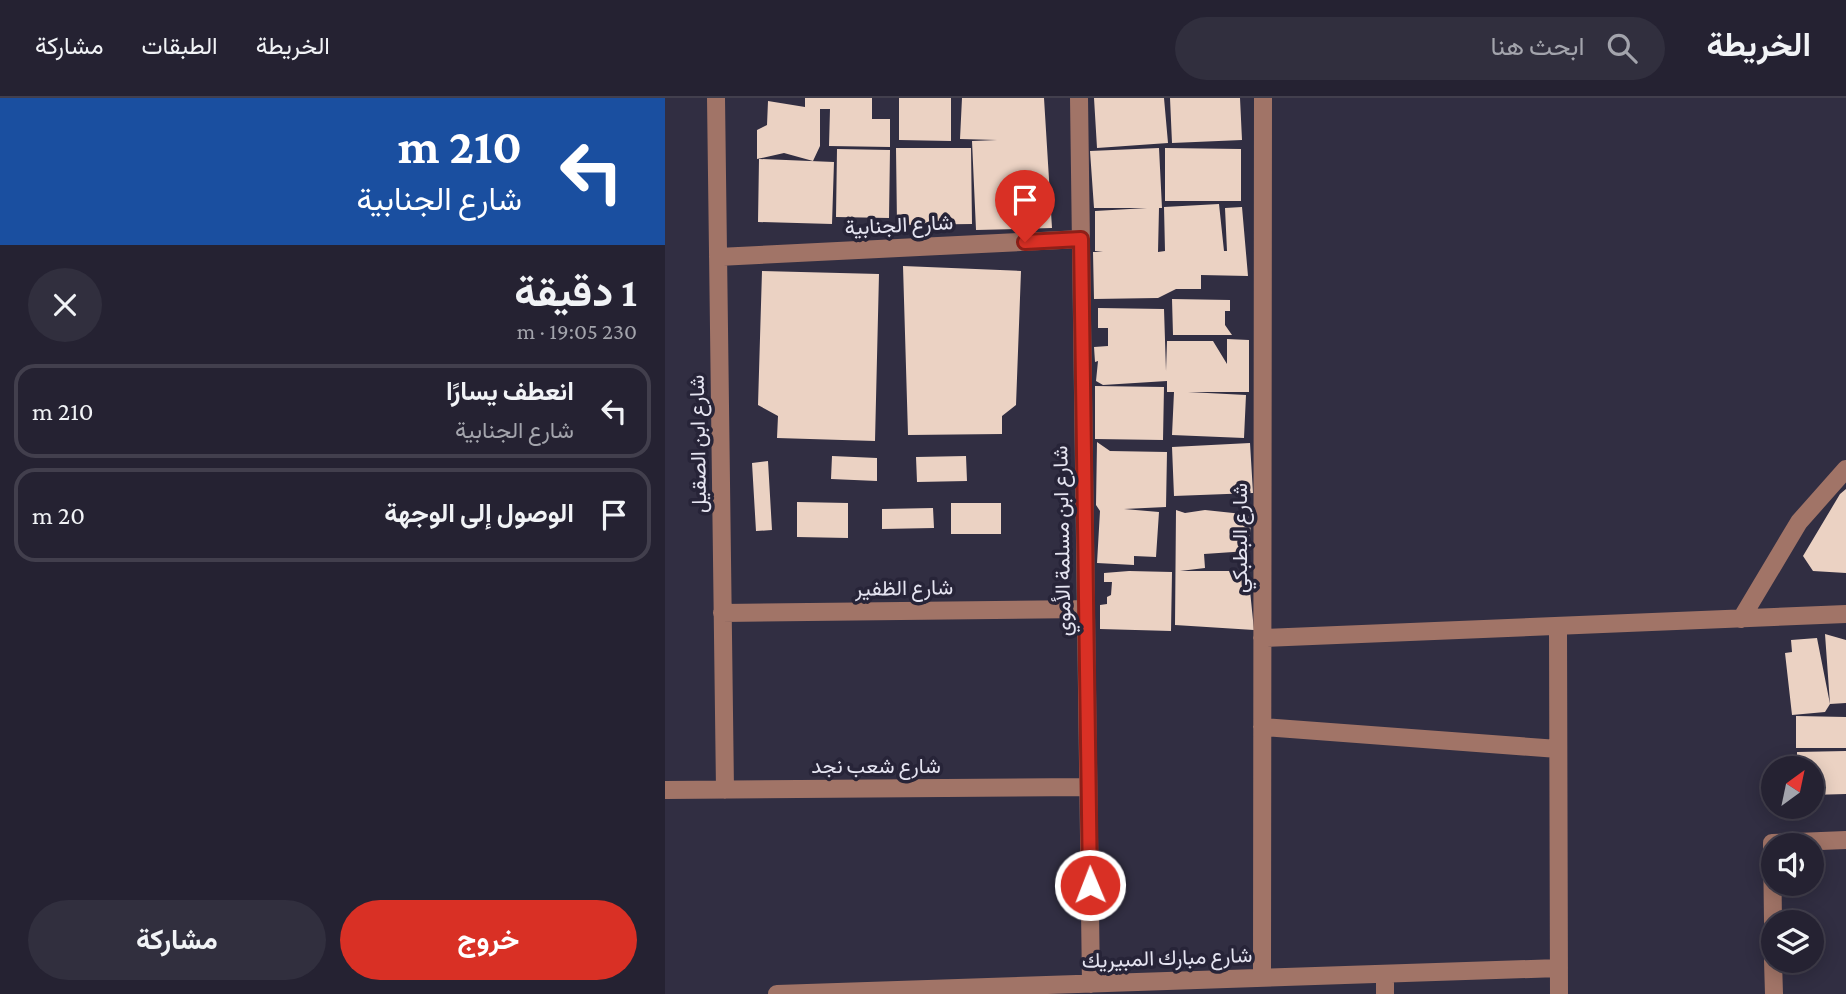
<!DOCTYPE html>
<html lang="ar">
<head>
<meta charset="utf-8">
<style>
	:root { --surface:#252232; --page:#312f3e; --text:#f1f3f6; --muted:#a3a4ac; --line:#423f4d; --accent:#d93025 }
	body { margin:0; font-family:"Crimson Pro",Vazirmatn,serif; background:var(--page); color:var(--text); direction:rtl; height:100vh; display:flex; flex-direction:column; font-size:26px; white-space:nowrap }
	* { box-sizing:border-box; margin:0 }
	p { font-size:23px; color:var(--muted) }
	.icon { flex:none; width:38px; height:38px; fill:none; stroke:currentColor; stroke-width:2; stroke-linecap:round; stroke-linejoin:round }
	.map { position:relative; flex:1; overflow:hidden; direction:ltr }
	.panel { display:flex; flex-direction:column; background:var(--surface); width:665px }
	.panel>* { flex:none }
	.top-card { background:#1a4fa0; color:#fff; overflow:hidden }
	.needle { width:46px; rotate:33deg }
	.controls { position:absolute; left:1096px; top:658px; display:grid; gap:14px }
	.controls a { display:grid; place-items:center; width:63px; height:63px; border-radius:50%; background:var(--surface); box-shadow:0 4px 18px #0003,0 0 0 2px var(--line); font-size:35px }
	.pin { position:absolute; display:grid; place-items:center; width:60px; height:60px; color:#fff; margin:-72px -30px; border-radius:50% 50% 50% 0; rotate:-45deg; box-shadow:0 0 7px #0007 }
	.pin .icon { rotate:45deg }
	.me { position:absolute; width:77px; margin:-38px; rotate:359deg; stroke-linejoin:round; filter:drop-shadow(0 0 5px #0008) }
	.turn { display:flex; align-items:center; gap:24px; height:147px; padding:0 28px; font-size:32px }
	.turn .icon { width:91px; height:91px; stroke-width:2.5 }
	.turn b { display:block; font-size:49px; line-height:60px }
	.round { display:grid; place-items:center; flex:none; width:74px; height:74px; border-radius:37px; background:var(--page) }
	.headline { display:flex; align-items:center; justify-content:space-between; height:119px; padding:0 28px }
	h1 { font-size:42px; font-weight:700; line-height:52px }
	.primary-button { display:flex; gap:14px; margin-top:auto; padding:14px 28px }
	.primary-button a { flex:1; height:80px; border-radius:42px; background:var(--accent); color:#fff; font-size:28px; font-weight:700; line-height:80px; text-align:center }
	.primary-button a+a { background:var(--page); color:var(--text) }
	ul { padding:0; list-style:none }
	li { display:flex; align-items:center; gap:21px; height:94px; margin:0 14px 10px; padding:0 14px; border:4px solid var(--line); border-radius:21px }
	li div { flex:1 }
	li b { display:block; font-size:26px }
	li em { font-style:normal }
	header { display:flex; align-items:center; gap:42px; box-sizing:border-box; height:98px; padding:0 35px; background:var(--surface); border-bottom:2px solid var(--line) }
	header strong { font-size:33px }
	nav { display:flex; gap:38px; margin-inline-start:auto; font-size:24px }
	.search { width:490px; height:63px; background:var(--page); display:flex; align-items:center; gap:18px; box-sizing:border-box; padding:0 24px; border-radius:38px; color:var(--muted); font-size:26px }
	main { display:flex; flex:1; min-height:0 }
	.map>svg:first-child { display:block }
	.building { fill:#ebd2c3 }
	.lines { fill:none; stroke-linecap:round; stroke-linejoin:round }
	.minor { stroke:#a17467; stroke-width:18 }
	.route-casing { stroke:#8d1f18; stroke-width:18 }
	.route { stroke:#d93025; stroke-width:12 }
	.labels { text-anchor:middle; stroke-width:7; stroke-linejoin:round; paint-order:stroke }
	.street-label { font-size:21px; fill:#e5e4f1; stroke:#272438 }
</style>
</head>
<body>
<header>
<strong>الخريطة</strong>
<div class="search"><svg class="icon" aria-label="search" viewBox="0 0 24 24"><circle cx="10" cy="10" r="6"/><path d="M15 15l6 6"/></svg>ابحث هنا</div>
<nav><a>الخريطة</a><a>الطبقات</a><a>مشاركة</a></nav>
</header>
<main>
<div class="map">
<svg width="1181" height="896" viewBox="0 0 1181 896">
	<rect width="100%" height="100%" fill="#312e42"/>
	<path class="building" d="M140,0H207V21H225V49L164,48L165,11H155V48L148,63L119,55L92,61V32L102,27L103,3L140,9Z
		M234,0H286V43L234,42Z
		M297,0H379L387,130L311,132L307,43L332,42L295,41Z
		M429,0H499L503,45L432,50Z
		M505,0H575L577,42L507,45Z
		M231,50H306L307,126L232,127Z
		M494,50L497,110H494L493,154L500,153L499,109L554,106L559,153H562L560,110L577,109L583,178L536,177V191H511L493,200L429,201L428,154H438L430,153V113L482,110H429L425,53Z
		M500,50L576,51V103H500Z
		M172,51L225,52L224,120L171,119Z
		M94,61L169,64L167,126L93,124Z
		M238,168L356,173L351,307L337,318V336L243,337Z
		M97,173L214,176L210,343L112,340L113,318L93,307Z
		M507,201L565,202V213H560V227L567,237H508Z
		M433,210L499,211L501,273L502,243H548L562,266V241L584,242V294H523L581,297L579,340L507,337L509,294H502V283L438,287L431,283L433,263L430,264L429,249L443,248V230H433Z
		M430,288L499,289L498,342L430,341Z
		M432,344L445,353L502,354L501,409L459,411L494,414L491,459L469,458V467L432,465L435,413L431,407Z
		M585,345L588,395L509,398L507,349Z
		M167,358L212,360V383L166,381Z
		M301,358L302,383L252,384L251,359Z
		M103,363L107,432L91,433L87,365Z
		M1181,391V475L1148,473L1138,458L1175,396Z
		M132,404L183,405V440L132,439Z
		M286,405H336V436H286Z
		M268,410L269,430L217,431V411Z
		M511,412L520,415L540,412L587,417L583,453L539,456L540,470L515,473H583L589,532L510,527Z
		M464,473L507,474L506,533L435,531V507L442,506V499L446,497L447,484H439V475Z
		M1160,536L1181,542V605L1165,606Z
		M1152,540L1165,606L1160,614L1127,617L1120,555L1127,554L1126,542Z
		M1131,618L1181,619V650H1131Z
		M1181,653V696L1146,697V670H1132V654Z"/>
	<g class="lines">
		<path class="minor" d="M51,0L60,692
			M414,0L426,886
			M53,159L416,141
			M57,515L421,511
			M1076,521L1134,424L1181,371
			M893,530L894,896
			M597,540L1181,516
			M597,629L893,651
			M0,692L423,689
			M1108,824L1107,745L1181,742
			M1108,863L1109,896
			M597,880L598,0
			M112,896L894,870
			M720,896V876"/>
	</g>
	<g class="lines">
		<g class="route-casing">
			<path id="route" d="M360,144L416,141L425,787"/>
		</g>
		<use href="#route" class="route"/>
	</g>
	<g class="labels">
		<g class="street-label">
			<text transform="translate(234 127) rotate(-3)" y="7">شارع الجنابية</text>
			<text transform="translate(33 346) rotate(-91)" y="7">شارع ابن الصقيل</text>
			<text transform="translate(575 440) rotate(-90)" y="7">شارع البطبكي</text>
			<text transform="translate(397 443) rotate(-91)" y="7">شارع ابن مسلمة الأموي</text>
			<text transform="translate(239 490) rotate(-1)" y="7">شارع الظفير</text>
			<text x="211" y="675">شارع شعب نجد</text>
			<text transform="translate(502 860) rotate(-2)" y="7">شارع مبارك المبيريك</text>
		</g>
	</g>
</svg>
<div class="controls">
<a><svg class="needle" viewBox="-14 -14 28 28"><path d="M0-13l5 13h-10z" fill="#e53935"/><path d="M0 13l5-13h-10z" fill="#a3a4ac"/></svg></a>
<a><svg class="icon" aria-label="sound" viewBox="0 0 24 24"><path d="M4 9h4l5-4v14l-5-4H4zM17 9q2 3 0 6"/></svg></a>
<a><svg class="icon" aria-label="layers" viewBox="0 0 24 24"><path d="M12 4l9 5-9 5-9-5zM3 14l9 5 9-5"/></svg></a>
</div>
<div class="pin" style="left:360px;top:144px;background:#d93025"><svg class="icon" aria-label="arrive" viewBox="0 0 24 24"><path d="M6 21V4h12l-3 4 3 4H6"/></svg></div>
<svg class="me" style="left:425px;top:787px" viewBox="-20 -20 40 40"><circle r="17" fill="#d93025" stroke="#fff" stroke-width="3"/><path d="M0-11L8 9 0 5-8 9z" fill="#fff"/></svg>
</div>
<section class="panel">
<div class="top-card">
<div class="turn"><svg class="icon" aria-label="left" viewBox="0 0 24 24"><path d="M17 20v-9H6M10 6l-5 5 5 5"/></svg><div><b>210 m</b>شارع الجنابية</div></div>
</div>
<div class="headline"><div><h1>1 دقيقة</h1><p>230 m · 19:05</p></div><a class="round"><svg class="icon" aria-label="close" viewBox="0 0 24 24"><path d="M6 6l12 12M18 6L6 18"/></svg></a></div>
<ul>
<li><svg class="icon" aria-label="left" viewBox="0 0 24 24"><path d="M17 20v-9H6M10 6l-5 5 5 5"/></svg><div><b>انعطف يسارًا</b><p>شارع الجنابية</p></div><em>210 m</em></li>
<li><svg class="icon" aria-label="arrive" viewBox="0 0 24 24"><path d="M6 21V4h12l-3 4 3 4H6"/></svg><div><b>الوصول إلى الوجهة</b></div><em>20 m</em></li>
</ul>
<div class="primary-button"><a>خروج</a><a>مشاركة</a></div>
</section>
</main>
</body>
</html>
